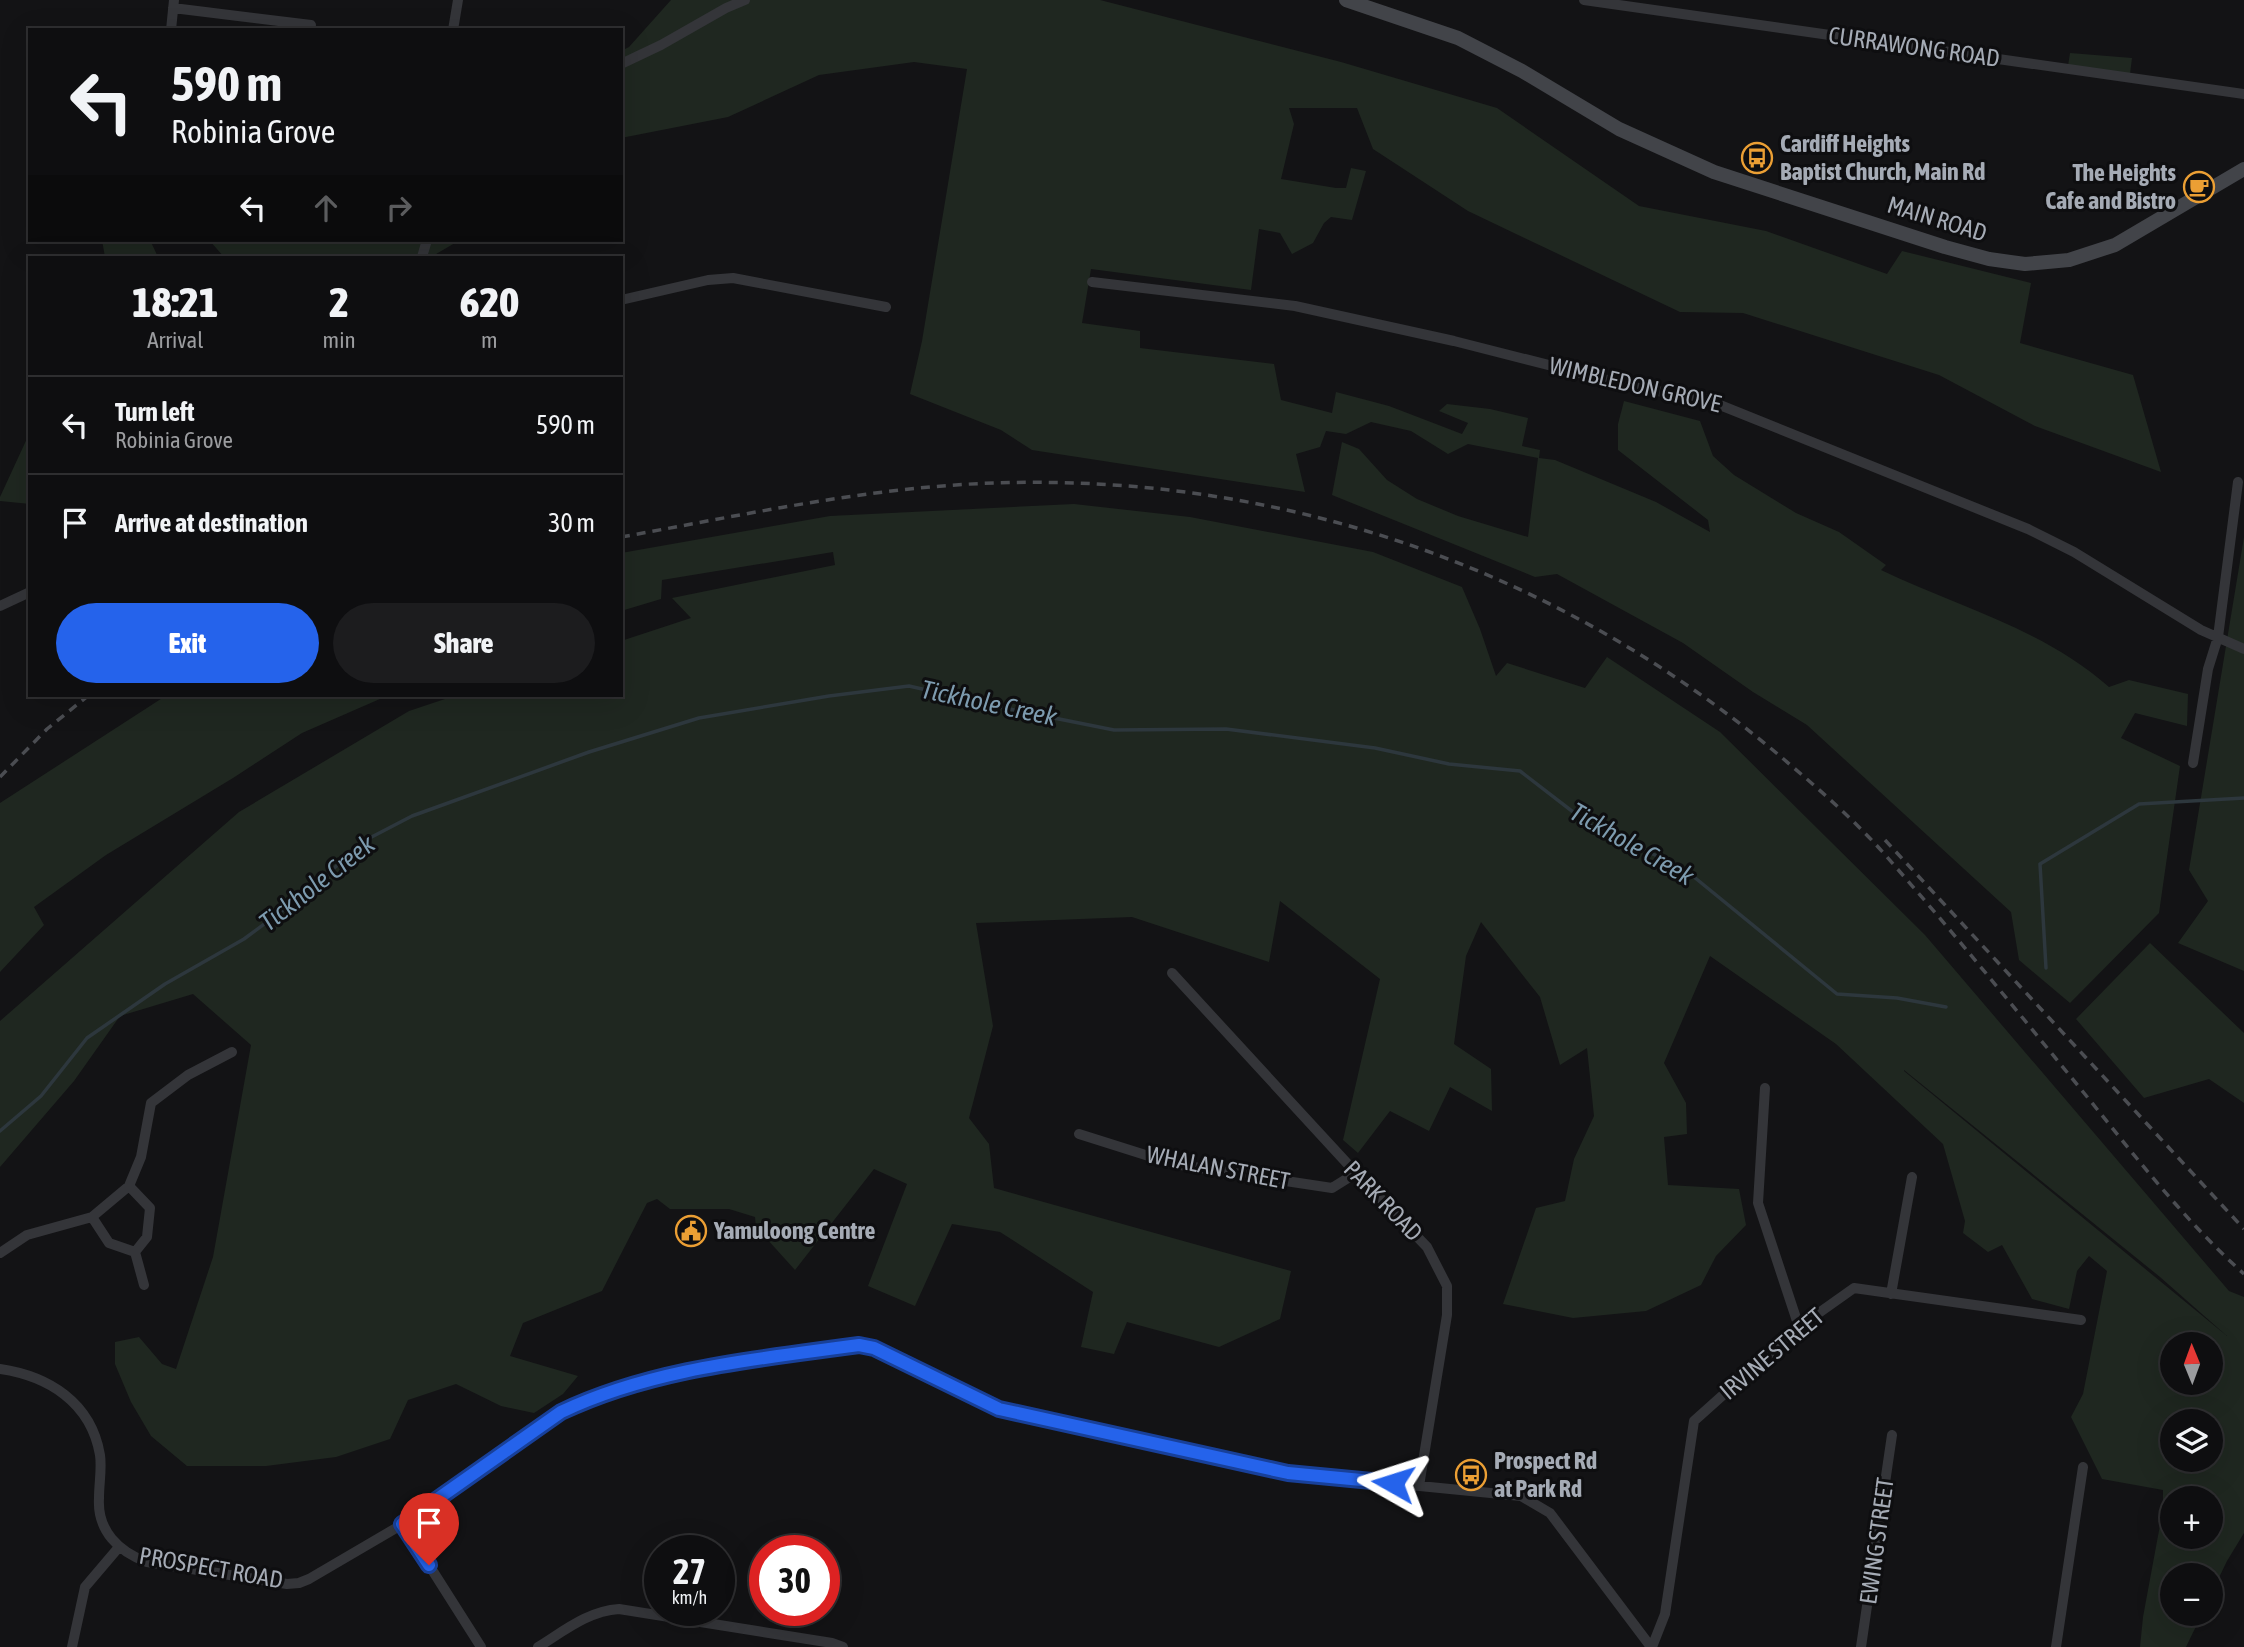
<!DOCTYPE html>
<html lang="en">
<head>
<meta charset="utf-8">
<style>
	:root { --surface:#0e0e10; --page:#1c1c1e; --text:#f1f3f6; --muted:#9b9c9f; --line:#2e2e30; --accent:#2563eb }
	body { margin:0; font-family:"Asap Condensed",sans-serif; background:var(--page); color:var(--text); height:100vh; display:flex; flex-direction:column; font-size:26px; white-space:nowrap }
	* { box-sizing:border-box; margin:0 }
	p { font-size:23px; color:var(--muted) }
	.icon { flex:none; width:38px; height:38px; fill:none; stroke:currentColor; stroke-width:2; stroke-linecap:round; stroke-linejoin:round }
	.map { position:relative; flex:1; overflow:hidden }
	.side { position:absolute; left:28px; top:256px; width:595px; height:441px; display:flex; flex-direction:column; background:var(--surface); border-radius:0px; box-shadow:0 7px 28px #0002,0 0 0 2px var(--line) }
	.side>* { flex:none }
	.banner { position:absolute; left:28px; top:28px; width:595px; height:214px; border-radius:0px; box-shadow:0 7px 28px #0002,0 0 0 2px var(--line); background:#0e0e10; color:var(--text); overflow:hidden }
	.needle { width:46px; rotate:359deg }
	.buttons { position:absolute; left:2160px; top:1332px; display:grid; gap:14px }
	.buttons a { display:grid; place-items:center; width:63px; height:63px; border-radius:50%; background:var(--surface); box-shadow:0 7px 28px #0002,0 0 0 2px var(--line); font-size:35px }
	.speed { position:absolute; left:644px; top:1535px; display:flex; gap:14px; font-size:35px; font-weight:700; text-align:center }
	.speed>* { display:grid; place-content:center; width:91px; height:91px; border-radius:50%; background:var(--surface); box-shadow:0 7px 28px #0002,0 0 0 2px var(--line); line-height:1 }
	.speed small { font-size:18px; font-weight:400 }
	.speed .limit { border:10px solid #d22; background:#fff; color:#111 }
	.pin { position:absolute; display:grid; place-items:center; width:60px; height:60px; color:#fff; margin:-72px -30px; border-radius:50% 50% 50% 0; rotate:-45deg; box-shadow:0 0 7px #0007 }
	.pin .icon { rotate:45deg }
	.me { position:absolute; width:77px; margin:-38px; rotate:276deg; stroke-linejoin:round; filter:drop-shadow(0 0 5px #0008) }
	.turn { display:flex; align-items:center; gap:24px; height:147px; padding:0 28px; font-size:32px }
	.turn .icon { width:91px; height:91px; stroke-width:2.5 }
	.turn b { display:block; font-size:49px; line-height:60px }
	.lanes { display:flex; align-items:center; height:66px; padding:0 28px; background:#0003; justify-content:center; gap:35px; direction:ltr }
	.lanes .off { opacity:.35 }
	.eta { display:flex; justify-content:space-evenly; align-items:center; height:119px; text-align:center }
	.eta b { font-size:42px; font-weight:800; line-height:49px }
	.action { display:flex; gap:14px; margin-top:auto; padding:14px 28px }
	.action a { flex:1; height:80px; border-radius:42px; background:var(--accent); color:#fff; font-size:28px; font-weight:800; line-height:80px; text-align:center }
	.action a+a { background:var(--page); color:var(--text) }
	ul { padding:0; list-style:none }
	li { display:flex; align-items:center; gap:21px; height:98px; padding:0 28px; border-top:2px solid var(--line) }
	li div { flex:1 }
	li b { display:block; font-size:26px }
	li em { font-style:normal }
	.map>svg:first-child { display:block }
	.green { fill:#1f2720; fill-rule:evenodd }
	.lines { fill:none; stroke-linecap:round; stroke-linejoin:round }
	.stream { stroke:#2d373d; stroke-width:3.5 }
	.street { stroke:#343539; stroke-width:10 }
	.secondary { stroke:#424449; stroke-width:14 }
	.rail { stroke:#4b4d52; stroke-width:3.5; stroke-dasharray:9 7; stroke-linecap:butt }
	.route-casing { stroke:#184099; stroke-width:18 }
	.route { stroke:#2563eb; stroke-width:12 }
	.labels { text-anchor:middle; stroke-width:6; stroke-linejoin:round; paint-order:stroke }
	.street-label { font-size:24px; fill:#a5abb5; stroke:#0e0e10 }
	.poi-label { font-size:24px; font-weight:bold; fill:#a5abb5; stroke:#0e0e10; text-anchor:start }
	.water-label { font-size:26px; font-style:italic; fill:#7d9baf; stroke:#0e0e10 }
</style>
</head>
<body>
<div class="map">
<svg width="2244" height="1647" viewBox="0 0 2244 1647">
	<rect width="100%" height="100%" fill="#131315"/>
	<path class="green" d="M671,0H1100L1341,62L1497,108L1639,206L1766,231L1887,274L1902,251L2031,283L2020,343L2133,375L2161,472L2035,426L1939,375L1743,313L1680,312L1468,211L1373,149L1357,108H1289L1294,124L1281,179L1336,188H1346L1351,168L1366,171L1352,220L1331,217L1324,223L1313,243L1292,254L1280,233L1259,229L1251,290L1091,269L1082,323L1140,331V348L1274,364L1281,400L1332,413L1336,392L1389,406L1462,434L1468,423L1439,411L1447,404L1490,409L1528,418L1522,446L1540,450L1539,458L1555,460L1656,502L1710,532L1708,520L1618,450V424L1624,401L1700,421L1713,456L1734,475L1796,513L1839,532L1886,565L1881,570C1958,607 2044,629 2109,687L2129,680L2188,694L2187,726L2135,713L2121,738L2180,766L2159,913L2070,1003L2019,960L2011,912L1807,725L1753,692L1683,643L1557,574L1535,577L1332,495L1342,442L1359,449L1387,480L1417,499L1458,516L1528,537L1538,458L1468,444L1448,454L1411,431L1371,422L1346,434L1326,431L1320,447L1296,454L1305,492L1032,450L1001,430L910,394L922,341L967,69L914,62L819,75L728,117L621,138V51L629,47Z
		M2070,53L2132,58L2130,74L2068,66Z
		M102,240H150L158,257H105Z
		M211,240H460L431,257H224L210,241Z
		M30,432V504L0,501V497Z
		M1074,504L1190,517L1373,552L1462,587L1480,629L1496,676L1507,663L1585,688L1607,657L1720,732L1925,935L2229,1291L2244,1297V1533L2227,1561L2210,1596V1575H2172V1614H2202L2186,1647H2140L2143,1617L2163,1509V1490L2102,1479L2071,1417L2083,1394L2107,1271L2089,1256L2077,1271L2069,1309L2032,1299L2002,1245L1988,1252L1963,1233L1965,1221L1943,1144L1836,1044L1710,956L1664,1063L1686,1103L1687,1134L1664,1137L1668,1185L1739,1189L1746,1225L1716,1256L1701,1285L1646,1311L1573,1318L1503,1304L1536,1208L1565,1201L1574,1159L1594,1116L1587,1048L1560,1065L1540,997L1481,922L1466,956L1454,1044L1491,1069L1492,1111L1450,1087L1429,1131L1390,1111L1358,1153L1343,1140L1380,979L1280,901L1269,962L1132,917L976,923L993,1026L969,1118L989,1144L994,1188L1291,1271L1280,1319L1219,1347L1127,1322L1114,1354L1081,1347L1093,1292L1000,1232L952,1224L915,1306L868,1286L907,1184L874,1169L795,1270L756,1227L755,1217L729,1209H670L657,1199L647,1203L602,1291L523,1323L510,1356L578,1376L563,1394L534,1413L501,1406L456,1384L408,1400L390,1439L336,1457L266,1466H187L151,1436L131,1402L115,1364V1342L139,1337L162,1364L176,1369L213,1257L251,1045L193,994L120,1016L74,1081L0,1167V1021L239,812L409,711L457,695H621V641L691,618L672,598L835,565L833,552L662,580L661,599L621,611V553L830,516ZM1904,1070L2160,1277L2227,1336L1904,1071ZM2210,1344V1382H2172V1344ZM2172,1421H2210V1460H2172ZM2172,1498H2210V1536H2172Z
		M2244,537V971L2178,943L2208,901L2189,870Z
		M167,695H389L302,733L233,778L106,855L34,907L44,925L0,972V803Z
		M2150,943L2244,1033V1103L2209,1079L2144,1098L2076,1019Z"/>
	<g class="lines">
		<path class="stream" d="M2046,968L2040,864L2139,804L2244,798
			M0,1131L41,1096L87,1038L165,984L244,939L314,887L362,842L412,816L589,752L699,718L829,696L909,686L1014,710L1114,730L1226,729L1375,748L1449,764L1520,771L1590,825L1683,868L1837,994L1897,998L1946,1007"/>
		<path class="street" d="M1584,0L2244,94
			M173,8L311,25
			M171,30L174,0
			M453,30L458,0
			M621,64L661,45L726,8L745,0
			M422,257L427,240
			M1092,282L1295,306L1454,341L1643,389L1700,397L2028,529L2074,552L2201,630L2244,649
			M621,300L708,280L733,278L886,307
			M0,606L30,592
			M2193,763L2208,669L2218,637L2238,482
			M1172,973L1356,1173L1427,1247L1447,1286V1315L1419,1486
			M1765,1088L1758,1203L1799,1327
			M1079,1134L1174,1164L1332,1188L1356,1173
			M92,1217L109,1243L135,1252L147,1237L150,1208L129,1186
			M135,1252L144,1285
			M0,1253L27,1235L92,1217L129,1186L141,1157L151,1103L188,1075L232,1052
			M1891,1294L1912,1177
			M0,1369C48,1376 91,1402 100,1455C102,1469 99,1483 99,1498C97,1531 119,1552 147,1562L287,1584L299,1583L309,1579L403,1524L560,1412C653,1369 758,1359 859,1345L874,1348L999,1409L1288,1473L1521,1496L1550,1513L1651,1647
			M403,1524L481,1647
			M72,1647L85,1587L119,1547
			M538,1647C564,1631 588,1611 619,1609L832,1643L843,1647
			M1652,1647L1665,1614L1694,1421L1799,1327L1854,1288L2081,1320
			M1861,1647L1892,1435
			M2056,1647L2083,1467"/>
		<path class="secondary" d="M1346,0L1458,38L1522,71L1619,129L1714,172L1945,247L1989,259L2025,264L2069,260L2115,245L2244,169"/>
		<path class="rail" d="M621,537C744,515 869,487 994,483C1284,473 1559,570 1780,756C1814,785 1849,815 1879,848C1950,928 2017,1011 2084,1093C2135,1156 2184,1220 2244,1274
			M0,777L47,729L89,695
			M1885,840L2244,1229"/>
	</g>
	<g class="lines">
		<g class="route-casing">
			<path id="route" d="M429,1565L402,1524L561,1412C653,1368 759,1359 859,1345L874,1348L999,1409L1288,1473L1393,1483"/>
		</g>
		<use href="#route" class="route"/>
	</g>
	<defs>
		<g id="bus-ring" transform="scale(1.575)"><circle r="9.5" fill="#0e0e10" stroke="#eb9f34" stroke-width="1.5"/><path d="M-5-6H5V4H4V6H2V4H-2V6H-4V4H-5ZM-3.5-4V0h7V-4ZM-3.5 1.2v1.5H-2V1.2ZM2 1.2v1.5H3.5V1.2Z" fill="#eb9f34"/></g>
		<g id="cafe-ring" transform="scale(1.575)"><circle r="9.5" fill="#0e0e10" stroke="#eb9f34" stroke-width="1.5"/><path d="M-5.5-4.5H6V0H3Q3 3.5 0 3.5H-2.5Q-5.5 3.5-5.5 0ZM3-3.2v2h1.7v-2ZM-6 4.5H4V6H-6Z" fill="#eb9f34"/></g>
		<g id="civic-ring" transform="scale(1.575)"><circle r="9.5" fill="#0e0e10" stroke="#eb9f34" stroke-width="1.5"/><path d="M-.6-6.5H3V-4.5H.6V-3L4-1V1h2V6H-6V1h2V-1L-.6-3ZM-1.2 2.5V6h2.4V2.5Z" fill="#eb9f34"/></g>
	</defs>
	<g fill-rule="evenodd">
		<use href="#bus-ring" x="1757" y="158"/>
		<use href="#cafe-ring" x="2199" y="187"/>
		<use href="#civic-ring" x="691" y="1231"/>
		<use href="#bus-ring" x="1471" y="1475"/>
	</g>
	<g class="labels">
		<g class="street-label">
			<text transform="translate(1914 47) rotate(8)" y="8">CURRAWONG ROAD</text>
			<text transform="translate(1937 219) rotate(17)" y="8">MAIN ROAD</text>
			<text transform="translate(1635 385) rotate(13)" y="8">WIMBLEDON GROVE</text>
			<text transform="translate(1218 1168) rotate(11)" y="8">WHALAN STREET</text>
			<text transform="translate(1383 1201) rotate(46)" y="8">PARK ROAD</text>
			<text transform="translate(1772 1354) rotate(-40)" y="8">IRVINE STREET</text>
			<text transform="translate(1877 1541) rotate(-82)" y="8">EWING STREET</text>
			<text transform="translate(211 1568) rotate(10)" y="8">PROSPECT ROAD</text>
		</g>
		<g class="poi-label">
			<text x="1780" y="152">Cardiff Heights<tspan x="1780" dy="28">Baptist Church, Main Rd</tspan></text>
			<text x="2176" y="181" text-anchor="end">The Heights<tspan x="2176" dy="28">Cafe and Bistro</tspan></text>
			<text x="714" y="1239">Yamuloong Centre</text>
			<text x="1494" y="1469">Prospect Rd<tspan x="1494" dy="28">at Park Rd</tspan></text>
		</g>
		<g class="water-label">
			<text transform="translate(989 703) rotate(12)" y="9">Tickhole Creek</text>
			<text transform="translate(1632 844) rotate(30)" y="9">Tickhole Creek</text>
			<text transform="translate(317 883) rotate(-38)" y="9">Tickhole Creek</text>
		</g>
	</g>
</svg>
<div class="buttons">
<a><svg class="needle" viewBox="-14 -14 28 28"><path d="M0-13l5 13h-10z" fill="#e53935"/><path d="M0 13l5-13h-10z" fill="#9b9c9f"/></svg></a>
<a><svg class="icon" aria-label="layers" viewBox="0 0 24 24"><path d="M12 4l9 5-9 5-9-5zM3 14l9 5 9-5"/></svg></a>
<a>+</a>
<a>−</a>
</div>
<div class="speed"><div>27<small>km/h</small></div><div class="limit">30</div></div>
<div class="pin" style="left:429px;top:1565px;background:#d93025"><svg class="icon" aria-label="arrive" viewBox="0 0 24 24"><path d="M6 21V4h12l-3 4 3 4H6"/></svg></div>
<svg class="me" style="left:1393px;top:1483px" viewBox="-20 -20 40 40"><path d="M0-17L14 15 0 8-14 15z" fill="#2563eb" stroke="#fff" stroke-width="4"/></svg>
<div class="banner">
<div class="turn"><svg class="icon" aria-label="left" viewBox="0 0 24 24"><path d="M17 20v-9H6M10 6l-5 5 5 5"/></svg><div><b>590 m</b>Robinia Grove</div></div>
<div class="lanes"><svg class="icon" aria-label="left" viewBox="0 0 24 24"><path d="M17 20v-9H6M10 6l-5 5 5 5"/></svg><svg class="icon off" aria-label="ahead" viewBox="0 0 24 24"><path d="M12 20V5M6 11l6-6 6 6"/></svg><svg class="icon off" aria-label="right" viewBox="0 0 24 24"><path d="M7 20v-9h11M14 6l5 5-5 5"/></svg></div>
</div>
<section class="side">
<div class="eta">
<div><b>18:21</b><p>Arrival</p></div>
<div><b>2</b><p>min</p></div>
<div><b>620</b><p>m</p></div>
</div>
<ul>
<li><svg class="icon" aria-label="left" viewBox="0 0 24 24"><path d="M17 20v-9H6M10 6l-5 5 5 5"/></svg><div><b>Turn left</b><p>Robinia Grove</p></div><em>590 m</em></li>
<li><svg class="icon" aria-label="arrive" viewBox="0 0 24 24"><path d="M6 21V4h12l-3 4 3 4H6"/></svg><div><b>Arrive at destination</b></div><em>30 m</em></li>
</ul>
<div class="action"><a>Exit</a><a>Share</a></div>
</section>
</div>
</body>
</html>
